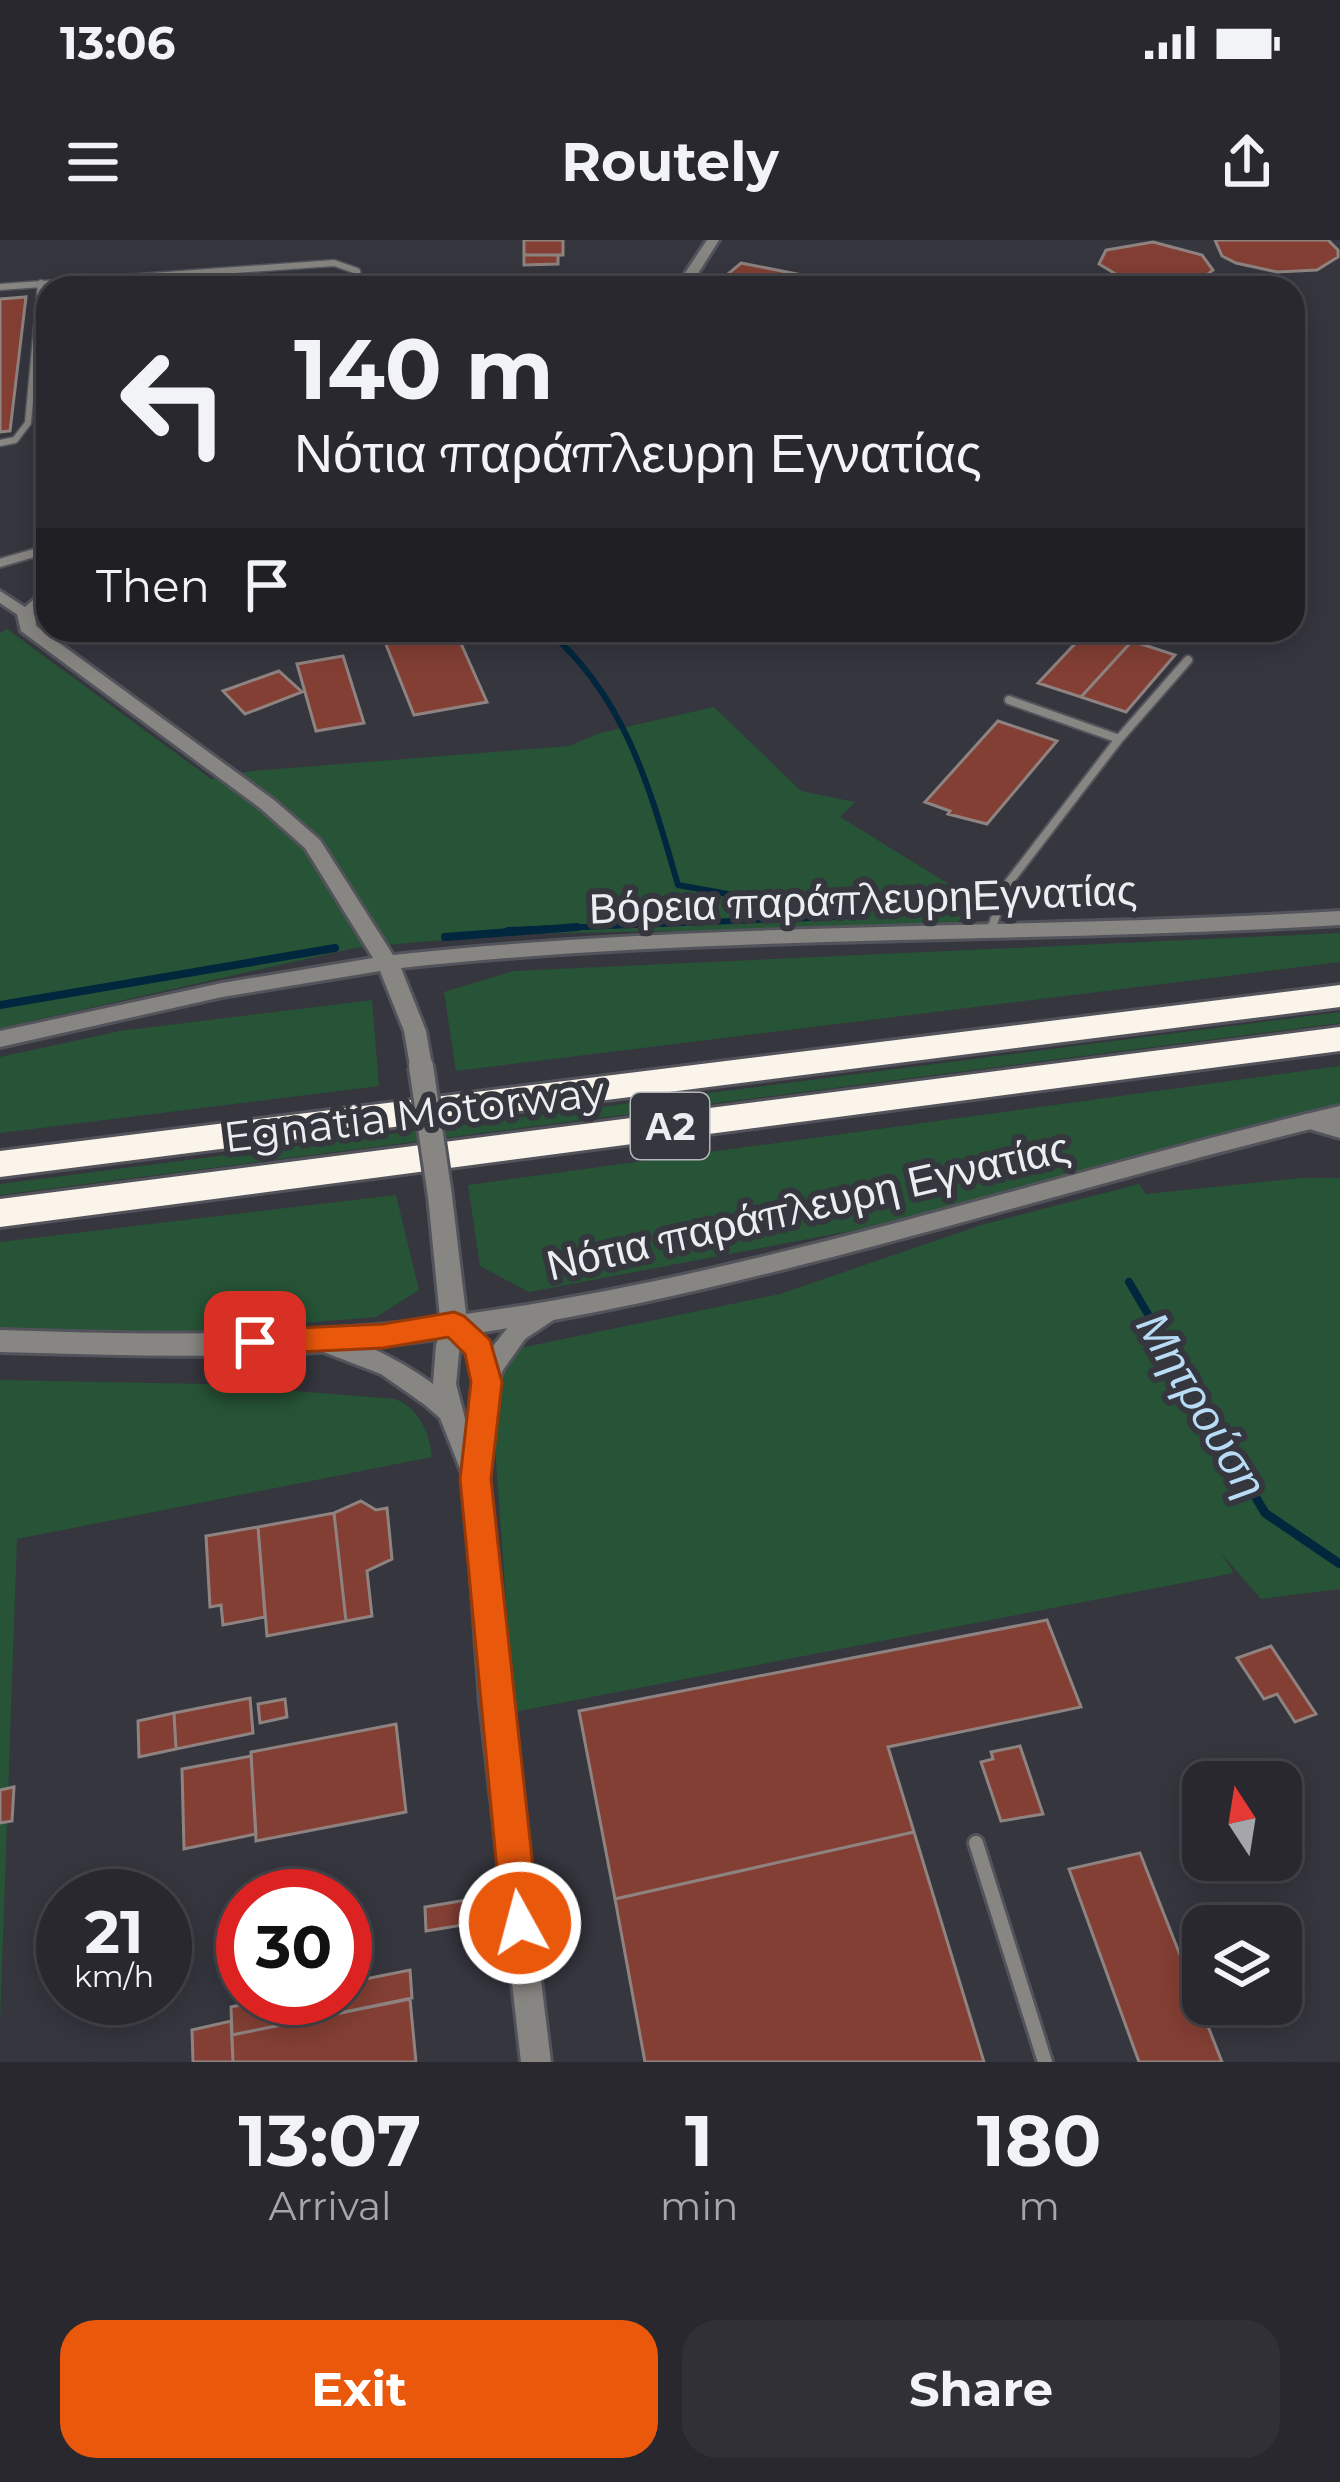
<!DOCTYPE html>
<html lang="en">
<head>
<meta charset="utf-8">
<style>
	:root { --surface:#28282e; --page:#303036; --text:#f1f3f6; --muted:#a5a6aa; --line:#44444a; --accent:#ea580c }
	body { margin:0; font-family:Montserrat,sans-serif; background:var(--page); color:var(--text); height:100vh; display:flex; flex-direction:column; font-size:45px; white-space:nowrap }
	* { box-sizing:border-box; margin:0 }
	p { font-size:39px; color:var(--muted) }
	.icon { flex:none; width:66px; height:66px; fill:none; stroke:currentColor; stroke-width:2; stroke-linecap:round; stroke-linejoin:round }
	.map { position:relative; height:1822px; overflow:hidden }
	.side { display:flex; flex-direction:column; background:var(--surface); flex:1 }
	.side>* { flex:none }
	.top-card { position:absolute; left:36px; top:36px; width:1269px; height:366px; border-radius:36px; box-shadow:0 6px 30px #0003,0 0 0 3px var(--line); background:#28282e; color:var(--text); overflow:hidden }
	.needle { width:78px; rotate:348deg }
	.controls { position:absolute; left:1182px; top:1521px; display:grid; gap:24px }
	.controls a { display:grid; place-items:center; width:120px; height:120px; border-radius:24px; background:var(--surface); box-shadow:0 6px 30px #0003,0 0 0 3px var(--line); font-size:60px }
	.speed { position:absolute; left:36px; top:1629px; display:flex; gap:24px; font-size:60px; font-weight:700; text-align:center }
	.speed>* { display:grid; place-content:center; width:156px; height:156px; border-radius:50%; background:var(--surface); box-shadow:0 6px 30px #0003,0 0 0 3px var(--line); line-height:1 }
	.speed small { font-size:30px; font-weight:400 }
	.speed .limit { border:18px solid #d22; background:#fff; color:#111 }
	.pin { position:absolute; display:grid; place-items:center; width:102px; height:102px; color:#fff; margin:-51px; border-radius:24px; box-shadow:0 6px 18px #0006 }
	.me { position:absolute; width:132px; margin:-66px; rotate:353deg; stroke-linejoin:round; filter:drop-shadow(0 0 9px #0008) }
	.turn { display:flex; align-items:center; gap:42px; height:252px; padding:0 60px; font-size:54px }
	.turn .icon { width:156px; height:156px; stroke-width:2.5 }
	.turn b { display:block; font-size:84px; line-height:102px }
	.then { display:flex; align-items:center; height:114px; padding:0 60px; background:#0003; gap:24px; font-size:45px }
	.eta { display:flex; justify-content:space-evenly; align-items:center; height:204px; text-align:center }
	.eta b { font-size:72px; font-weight:700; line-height:84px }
	.button { display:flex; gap:24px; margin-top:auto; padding:24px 60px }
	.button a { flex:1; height:138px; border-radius:36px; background:var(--accent); color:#fff; font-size:48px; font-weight:700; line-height:138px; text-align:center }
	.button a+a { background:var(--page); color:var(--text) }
	.status { display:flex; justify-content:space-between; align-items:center; height:84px; padding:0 60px; background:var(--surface); direction:ltr }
	.status svg { height:33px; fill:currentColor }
	header { display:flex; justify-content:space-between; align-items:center; height:156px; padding:0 60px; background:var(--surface); font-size:54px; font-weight:700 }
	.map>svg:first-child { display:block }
	.green { fill:#275436 }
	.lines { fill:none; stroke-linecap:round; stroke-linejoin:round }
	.stream-far2 { stroke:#00273d; stroke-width:6 }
	.stream-far1 { stroke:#00273d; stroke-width:8 }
	.stream { stroke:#00273d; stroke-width:9 }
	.building { fill:#843f34; stroke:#8e8381; stroke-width:3 }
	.service-far3-casing { stroke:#52535b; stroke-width:9 }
	.service-far2-casing { stroke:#52535b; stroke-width:12 }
	.service-far1-casing { stroke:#52535b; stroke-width:16 }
	.service-casing { stroke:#52535b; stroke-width:20 }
	.minor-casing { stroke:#52535b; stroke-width:6 }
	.tertiary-casing { stroke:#52535b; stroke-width:6 }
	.motorway-casing { stroke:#52535b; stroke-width:6 }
	.service-far3 { stroke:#888682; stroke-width:6 }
	.service-far2 { stroke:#888682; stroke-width:8 }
	.service-far1 { stroke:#888682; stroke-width:10 }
	.service { stroke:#888682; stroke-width:14 }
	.minor { fill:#888682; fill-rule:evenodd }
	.tertiary { fill:#888682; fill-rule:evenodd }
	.motorway { fill:#faf4eb; fill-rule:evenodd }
	.tertiary-bridge-casing { stroke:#52535b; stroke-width:30; stroke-linecap:butt }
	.tertiary-bridge { stroke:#888682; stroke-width:24 }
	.route { fill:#ea580c; stroke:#983908; stroke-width:3 }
	.labels { text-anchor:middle; stroke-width:12; stroke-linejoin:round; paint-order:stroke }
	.shield { fill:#35363e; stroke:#b5b6bc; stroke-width:3 }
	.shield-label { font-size:39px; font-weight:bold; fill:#ecedf2 }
	.street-label { font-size:42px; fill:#ecedf2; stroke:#35363e }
	.water-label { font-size:45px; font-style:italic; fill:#b9dcf6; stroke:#35363e }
</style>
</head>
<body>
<div class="status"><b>13:06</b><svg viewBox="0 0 49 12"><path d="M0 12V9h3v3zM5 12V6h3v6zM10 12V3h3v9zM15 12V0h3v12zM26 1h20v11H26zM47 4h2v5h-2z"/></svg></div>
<header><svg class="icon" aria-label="menu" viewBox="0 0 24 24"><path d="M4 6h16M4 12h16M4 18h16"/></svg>Routely<svg class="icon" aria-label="share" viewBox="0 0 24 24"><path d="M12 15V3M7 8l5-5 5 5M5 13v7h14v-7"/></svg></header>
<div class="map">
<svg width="1340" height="1822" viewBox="0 0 1340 1822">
	<rect width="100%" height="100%" fill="#35363e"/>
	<path class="green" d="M7,389L211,539L252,531L569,506L600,493L714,467L801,551L855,562L840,577L962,652L989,653L953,686L505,694L355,708L0,788V393Z
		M1340,693V722L456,831L444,752L513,731Z
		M372,760L379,846L0,893V817L120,791Z
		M1340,772V783L0,955V944Z
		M1340,826V867L851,991L529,1052L480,1026L468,945Z
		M1301,938H1340V1349L1261,1359L1220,1312L1234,1333L514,1472L491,1151L506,1111L780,1054L981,985L1139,944L1146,954Z
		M396,955L419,1050L376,1077L135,1097L0,1095V1002Z
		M0,1140L207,1144L395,1159C418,1167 430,1193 432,1217L17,1299L0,1782Z"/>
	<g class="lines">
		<path class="stream-far2" d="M547,390C626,457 650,549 678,645L849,676
			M508,690L836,677"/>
		<path class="stream-far1" d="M445,697L577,687
			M0,765L335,708
			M1129,1042L1214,1186"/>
		<path class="stream" d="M1212,1183L1265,1273L1340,1324"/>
	</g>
	<path class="building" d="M524,0H563V15H524Z
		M1215,0H1328L1338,10V17L1317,30L1277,32L1236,23L1222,16Z
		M1153,2L1202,15L1213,30L1197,43L1165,47L1129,42L1099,24L1106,10Z
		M524,15H558V24L524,25Z
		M741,23L812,37L801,48L716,44Z
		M348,38L349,48H200Z
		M26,57L10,191L0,192V59Z
		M455,390L487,462L414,475L381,392Z
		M1088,390L1132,401L1081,457L1038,443Z
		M1132,401L1175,415L1126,472L1081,457Z
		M343,416L364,483L316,491L297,424Z
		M279,431L302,452L245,474L223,451Z
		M998,481L1057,501L987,584L948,574L950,571L925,562Z
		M361,1261L376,1270L387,1268L392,1319L367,1331L372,1376L346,1381L334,1273Z
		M334,1273L346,1381L267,1396L258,1287Z
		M258,1287L265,1377L223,1385L221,1365L210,1367L206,1296Z
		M1047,1380L1081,1467L888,1507L914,1592L615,1659L579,1471Z
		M1271,1406L1316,1474L1295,1482L1277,1454L1264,1459L1237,1418Z
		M250,1458L253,1493L176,1509L174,1473Z
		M285,1459L287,1477L260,1483L258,1464Z
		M174,1473L176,1509L139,1517L138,1481Z
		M396,1484L406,1572L256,1601L251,1512Z
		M1020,1506L1043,1574L1001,1581L981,1522L993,1519L991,1512Z
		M251,1516L256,1594L184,1609L182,1529Z
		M14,1547L12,1581L0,1583V1550Z
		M914,1592L984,1822H645L615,1659Z
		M1140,1613L1222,1822H1139L1069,1629Z
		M472,1659L475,1683L426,1691L425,1667Z
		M410,1730L412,1758L232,1795L231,1767L273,1758H345V1743Z
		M410,1759L416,1822H233L232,1795Z
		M231,1781L233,1822H193L192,1790Z"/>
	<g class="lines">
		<g class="service-far3-casing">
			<path id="service-far3" d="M0,47L334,23L357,31L360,48
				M871,48L875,44
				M0,203L15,200L28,183L41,43"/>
		</g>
		<g class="service-far2-casing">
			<path id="service-far2" d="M0,323L48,309
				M1009,460L1119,499
				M991,690L1006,646L1119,499L1188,420"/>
		</g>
		<g class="service-far1-casing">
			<path id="service-far1" d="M990,692L992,687"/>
		</g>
		<g class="service-casing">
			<path id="service" d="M976,1603L1045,1822"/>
		</g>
		<g class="minor-casing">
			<path id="minor" d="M0,351L31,371V377H21L0,363Z
				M1306,874L1340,882V898L1299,886L1296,881L1299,876Z
				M547,1064L555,1067L558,1073L555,1079L525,1099L503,1130L497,1145L488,1246L507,1462L551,1822H521L480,1462L464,1239L440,1178L425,1165L381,1134L313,1108L309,1101L313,1094C343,1088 408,1125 433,1144L436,1105L446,1078C467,1071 480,1095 489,1111L509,1086ZM460,1103C479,1130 474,1163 469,1194L456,1144Z"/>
		</g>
		<g class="tertiary-casing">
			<path id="tertiary" d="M707,0H719L689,48H675Z
				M48,347V362L35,375L36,386L274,560L320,600L393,715C707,681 1025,690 1340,671V685C1027,704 712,694 401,728L426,791L432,826L421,834L410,826L404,791L380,731L222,757L0,807V791L222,743L373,718L305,608L260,568L21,391L17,374Z
				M1340,866V882C1022,958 709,1069 382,1106C256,1121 127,1115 0,1112V1090C147,1095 294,1097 440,1078L428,956L431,950H449L452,956L466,1074C762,1034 1049,934 1340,866Z"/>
		</g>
		<g class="motorway-casing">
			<path id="motorway" d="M1340,745V767L0,937V911Z
				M1340,787V811L0,987V959Z"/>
		</g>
		<use href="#service-far3" class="service-far3"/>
		<use href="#service-far2" class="service-far2"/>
		<use href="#service-far1" class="service-far1"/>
		<use href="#service" class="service"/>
		<use href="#minor" class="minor"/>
		<use href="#tertiary" class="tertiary"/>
		<use href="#motorway" class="motorway"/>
		<g class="tertiary-bridge-casing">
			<path id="tertiary-bridge" d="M421,826L440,956"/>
		</g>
		<use href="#tertiary-bridge" class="tertiary-bridge"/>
	</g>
	<path class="route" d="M454,1072L464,1076L490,1100L502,1142L491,1239L539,1683L534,1696L520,1702L507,1696L502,1683L460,1239L471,1142L465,1114L448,1097L383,1108L255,1114L245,1110L240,1102L245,1093L255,1090L383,1084Z"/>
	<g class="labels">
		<rect class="shield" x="631" y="853" width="78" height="66" rx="9"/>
		<g class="shield-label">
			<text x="670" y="900">Α2</text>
		</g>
		<g class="street-label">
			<text transform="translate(863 659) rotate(-2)" y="15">Βόρεια παράπλευρηΕγνατίας</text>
			<text transform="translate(414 874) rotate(-7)" y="15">Egnatia Motorway</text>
			<text transform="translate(808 966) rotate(-13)" y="15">Νότια παράπλευρη Εγνατίας</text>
		</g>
		<g class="water-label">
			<text transform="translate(1202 1165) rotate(59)" y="16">Μητρούση</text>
		</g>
	</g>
</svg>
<div class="controls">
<a><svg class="needle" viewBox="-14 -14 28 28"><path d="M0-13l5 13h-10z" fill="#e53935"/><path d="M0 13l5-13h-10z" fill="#a5a6aa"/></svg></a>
<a><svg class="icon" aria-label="layers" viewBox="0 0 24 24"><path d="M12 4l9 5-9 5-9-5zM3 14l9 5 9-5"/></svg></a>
</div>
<div class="speed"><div>21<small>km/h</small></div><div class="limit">30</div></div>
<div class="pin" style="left:255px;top:1102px;background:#d93025"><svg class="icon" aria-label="arrive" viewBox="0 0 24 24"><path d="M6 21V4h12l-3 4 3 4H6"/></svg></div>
<svg class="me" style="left:520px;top:1683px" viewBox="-20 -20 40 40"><circle r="17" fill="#ea580c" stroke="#fff" stroke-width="3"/><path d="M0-11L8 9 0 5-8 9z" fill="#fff"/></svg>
<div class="top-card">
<div class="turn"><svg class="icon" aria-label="left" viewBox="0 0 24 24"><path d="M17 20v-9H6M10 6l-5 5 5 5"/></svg><div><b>140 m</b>Νότια παράπλευρη Εγνατίας</div></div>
<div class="then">Then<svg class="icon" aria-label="arrive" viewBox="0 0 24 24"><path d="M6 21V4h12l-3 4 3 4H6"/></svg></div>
</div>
</div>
<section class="side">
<div class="eta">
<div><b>13:07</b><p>Arrival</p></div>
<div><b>1</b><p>min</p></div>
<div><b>180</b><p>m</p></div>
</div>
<div class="button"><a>Exit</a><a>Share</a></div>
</section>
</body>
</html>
